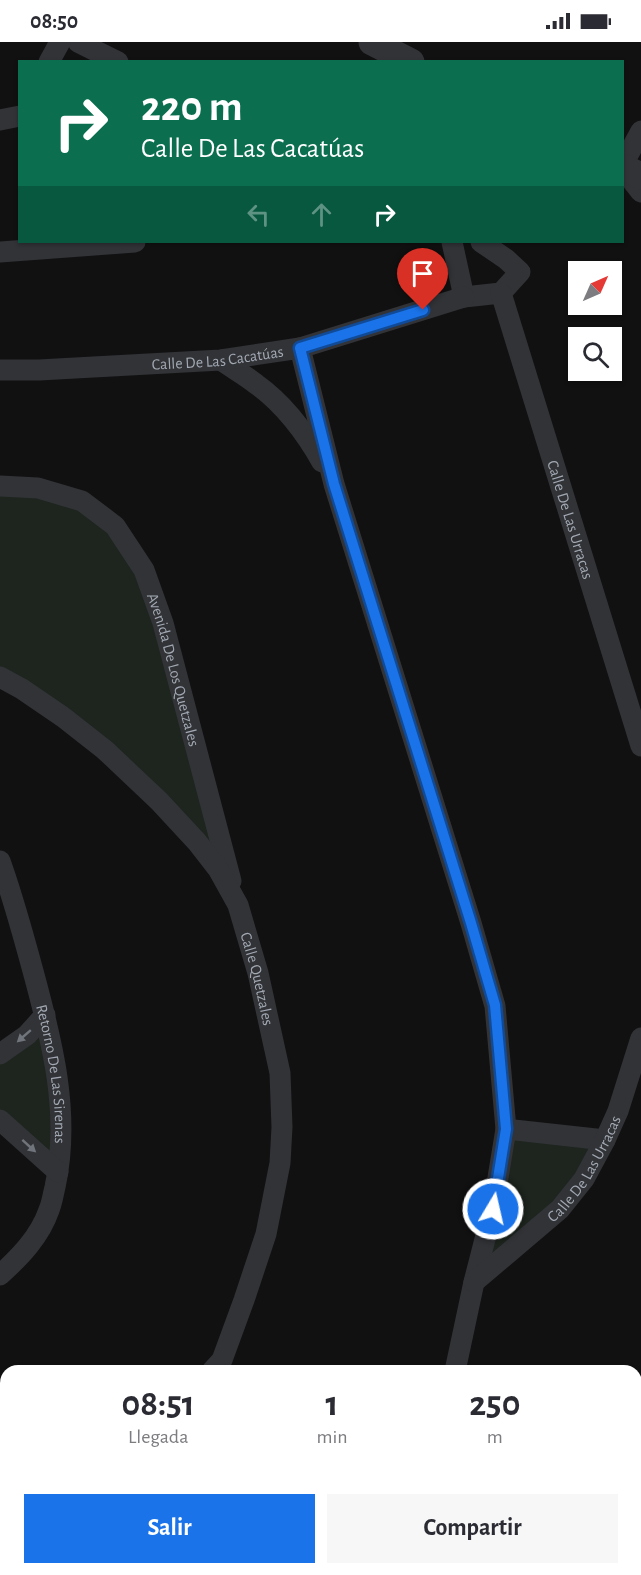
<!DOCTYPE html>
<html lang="es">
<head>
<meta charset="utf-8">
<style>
	:root { --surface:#fff; --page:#f7f7f7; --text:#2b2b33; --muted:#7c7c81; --accent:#1a73e8 }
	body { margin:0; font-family:"Alegreya Sans",sans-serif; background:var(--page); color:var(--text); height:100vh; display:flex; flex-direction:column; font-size:22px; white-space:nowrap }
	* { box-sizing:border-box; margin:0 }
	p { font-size:20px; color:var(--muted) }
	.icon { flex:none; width:33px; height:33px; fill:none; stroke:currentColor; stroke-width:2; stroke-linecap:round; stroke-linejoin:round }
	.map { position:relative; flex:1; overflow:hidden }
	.side { position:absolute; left:0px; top:1323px; width:642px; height:210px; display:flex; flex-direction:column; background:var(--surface); border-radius:18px 18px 0 0; box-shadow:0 2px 4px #0004 }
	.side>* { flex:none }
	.banner { position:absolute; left:18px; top:18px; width:606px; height:183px; border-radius:0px; box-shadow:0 2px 4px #0004; background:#0b6e4f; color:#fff; overflow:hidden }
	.needle { width:39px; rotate:45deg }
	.controls { position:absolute; left:568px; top:219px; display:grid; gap:12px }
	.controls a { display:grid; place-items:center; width:54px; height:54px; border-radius:0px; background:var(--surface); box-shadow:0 2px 4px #0004; font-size:30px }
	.pin { position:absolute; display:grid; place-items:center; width:51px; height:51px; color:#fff; margin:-62px -26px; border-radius:50% 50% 50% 0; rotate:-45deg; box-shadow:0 0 6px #0007 }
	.pin .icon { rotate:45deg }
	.me { position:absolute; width:66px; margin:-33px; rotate:9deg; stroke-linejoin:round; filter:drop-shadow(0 0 4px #0008) }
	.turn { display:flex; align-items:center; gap:21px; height:126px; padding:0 24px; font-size:27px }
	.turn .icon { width:78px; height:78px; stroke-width:2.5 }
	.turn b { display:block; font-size:42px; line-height:51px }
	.lanes { display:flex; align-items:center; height:57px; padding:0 24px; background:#0003; justify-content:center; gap:30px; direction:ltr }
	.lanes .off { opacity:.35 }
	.eta { display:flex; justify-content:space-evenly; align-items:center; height:102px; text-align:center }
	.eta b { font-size:36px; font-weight:700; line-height:42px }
	.button { display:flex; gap:12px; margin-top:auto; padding:12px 24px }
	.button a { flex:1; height:69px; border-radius:0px; background:var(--accent); color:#fff; font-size:24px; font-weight:700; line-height:69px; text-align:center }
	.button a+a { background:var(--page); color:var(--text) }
	.status { display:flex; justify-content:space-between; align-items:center; height:42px; padding:0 30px; background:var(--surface); direction:ltr }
	.status svg { height:16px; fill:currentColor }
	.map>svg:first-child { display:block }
	.green { fill:#1d251e }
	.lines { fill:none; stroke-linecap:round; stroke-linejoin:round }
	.minor { stroke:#323337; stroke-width:21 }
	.tertiary { stroke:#323337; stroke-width:27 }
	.oneway { fill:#70747b }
	.route-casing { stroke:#114b97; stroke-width:15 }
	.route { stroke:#1a73e8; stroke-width:10 }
	.labels { text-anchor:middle; stroke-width:6; stroke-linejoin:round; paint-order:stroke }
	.street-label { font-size:16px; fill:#a2a9b3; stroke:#0c0c0d }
</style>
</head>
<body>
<div class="status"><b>08:50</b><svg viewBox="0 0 49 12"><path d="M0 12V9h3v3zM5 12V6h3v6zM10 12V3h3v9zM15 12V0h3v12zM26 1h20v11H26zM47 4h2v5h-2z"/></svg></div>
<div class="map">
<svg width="641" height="1533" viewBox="0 0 641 1533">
	<rect width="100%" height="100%" fill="#111112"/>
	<path class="green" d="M0,444L82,459L144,528L238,863L159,759L0,635Z
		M45,973L58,1130L0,1078V1012Z
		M506,1087L605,1098L584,1137L474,1240Z"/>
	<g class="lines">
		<g class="minor">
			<path d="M78,0L118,20"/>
			<path d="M49,20L60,0"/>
			<path d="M0,78L20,74"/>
			<path d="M622,124L641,89"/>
			<path d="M622,126L641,150"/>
			<path d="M452,200L464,255L501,251L520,230L506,217L481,200"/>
			<path d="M0,210L135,200"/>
			<path id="s1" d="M501,251L641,704"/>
			<path d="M300,306L334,442L471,881L495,964L506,1087L493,1166L474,1240L455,1329"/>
			<path d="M221,318C232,326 245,333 256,342C284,362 305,390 322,420"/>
			<path id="s2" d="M0,328H39L221,318L300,306L464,255"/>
			<path id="s3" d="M0,444L38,446L82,459L115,484L144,528L163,581L231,839"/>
			<path id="s4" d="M0,635L22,647L63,675L105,708L159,759L197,800L218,827L238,863L258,931L280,1031L282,1085L280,1121L266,1192L244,1258L222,1318L212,1329"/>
			<path id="s5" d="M0,819C13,855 23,892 33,929C52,999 71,1072 55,1145C53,1153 52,1161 49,1168C40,1194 21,1214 0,1233"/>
			<path d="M0,1012L27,993L45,973"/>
			<path d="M0,1078L58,1130"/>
			<path d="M506,1087L605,1098"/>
			<path id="s6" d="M474,1240L560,1167L584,1137L605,1098L618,1069L641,996"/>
			<path d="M636,1381L641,1377"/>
			<path d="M636,1429L641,1425"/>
			<path d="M158,1533L160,1527"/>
			<path d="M438,1533L446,1527"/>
			<path d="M500,1533L508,1527"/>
		</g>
		<path class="tertiary" d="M372,0L411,20
			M622,125L641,134"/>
	</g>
	<defs><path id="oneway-solid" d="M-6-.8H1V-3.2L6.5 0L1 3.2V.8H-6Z" transform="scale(1.5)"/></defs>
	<g class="oneway">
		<use href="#oneway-solid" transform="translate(24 994) rotate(139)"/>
		<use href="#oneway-solid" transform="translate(29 1104) rotate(42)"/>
	</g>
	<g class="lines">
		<g class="route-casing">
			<path id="route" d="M423,268L300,306L334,442L471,881L495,963L506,1087L493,1167"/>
		</g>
		<use href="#route" class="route"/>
	</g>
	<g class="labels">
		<g class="street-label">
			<text dy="6" stroke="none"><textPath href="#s2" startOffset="218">Calle De Las Cacatúas</textPath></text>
			<text dy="6" stroke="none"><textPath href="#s1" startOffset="237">Calle De Las Urracas</textPath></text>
			<text dy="6" stroke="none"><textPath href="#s3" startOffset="282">Avenida De Los Quetzales</textPath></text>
			<text dy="6" stroke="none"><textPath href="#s4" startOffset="410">Calle Quetzales</textPath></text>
			<text dy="6" stroke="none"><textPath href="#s5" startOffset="220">Retorno De Las Sirenas</textPath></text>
			<text dy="6" stroke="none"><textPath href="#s6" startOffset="160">Calle De Las Urracas</textPath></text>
		</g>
	</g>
</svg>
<div class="controls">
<a><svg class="needle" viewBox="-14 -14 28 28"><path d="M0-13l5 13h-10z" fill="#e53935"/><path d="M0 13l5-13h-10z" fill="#7c7c81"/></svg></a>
<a><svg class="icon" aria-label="search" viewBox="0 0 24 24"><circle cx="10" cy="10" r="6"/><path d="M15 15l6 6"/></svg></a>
</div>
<div class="pin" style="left:423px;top:268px;background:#d93025"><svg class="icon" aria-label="arrive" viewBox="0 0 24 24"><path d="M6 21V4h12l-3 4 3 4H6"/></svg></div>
<svg class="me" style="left:493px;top:1167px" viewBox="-20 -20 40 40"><circle r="17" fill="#1a73e8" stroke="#fff" stroke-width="3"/><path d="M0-11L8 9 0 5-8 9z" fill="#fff"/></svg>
<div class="banner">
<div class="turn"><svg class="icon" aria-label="right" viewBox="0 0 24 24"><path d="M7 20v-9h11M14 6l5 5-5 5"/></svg><div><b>220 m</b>Calle De Las Cacatúas</div></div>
<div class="lanes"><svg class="icon off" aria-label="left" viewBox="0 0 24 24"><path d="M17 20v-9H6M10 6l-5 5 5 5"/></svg><svg class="icon off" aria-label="ahead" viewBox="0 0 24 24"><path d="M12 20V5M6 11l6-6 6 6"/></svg><svg class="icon" aria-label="right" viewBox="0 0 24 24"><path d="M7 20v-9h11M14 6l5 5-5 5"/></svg></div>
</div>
<section class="side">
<div class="eta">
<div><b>08:51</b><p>Llegada</p></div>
<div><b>1</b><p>min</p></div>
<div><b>250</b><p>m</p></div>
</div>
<div class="button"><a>Salir</a><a>Compartir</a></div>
</section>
</div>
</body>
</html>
